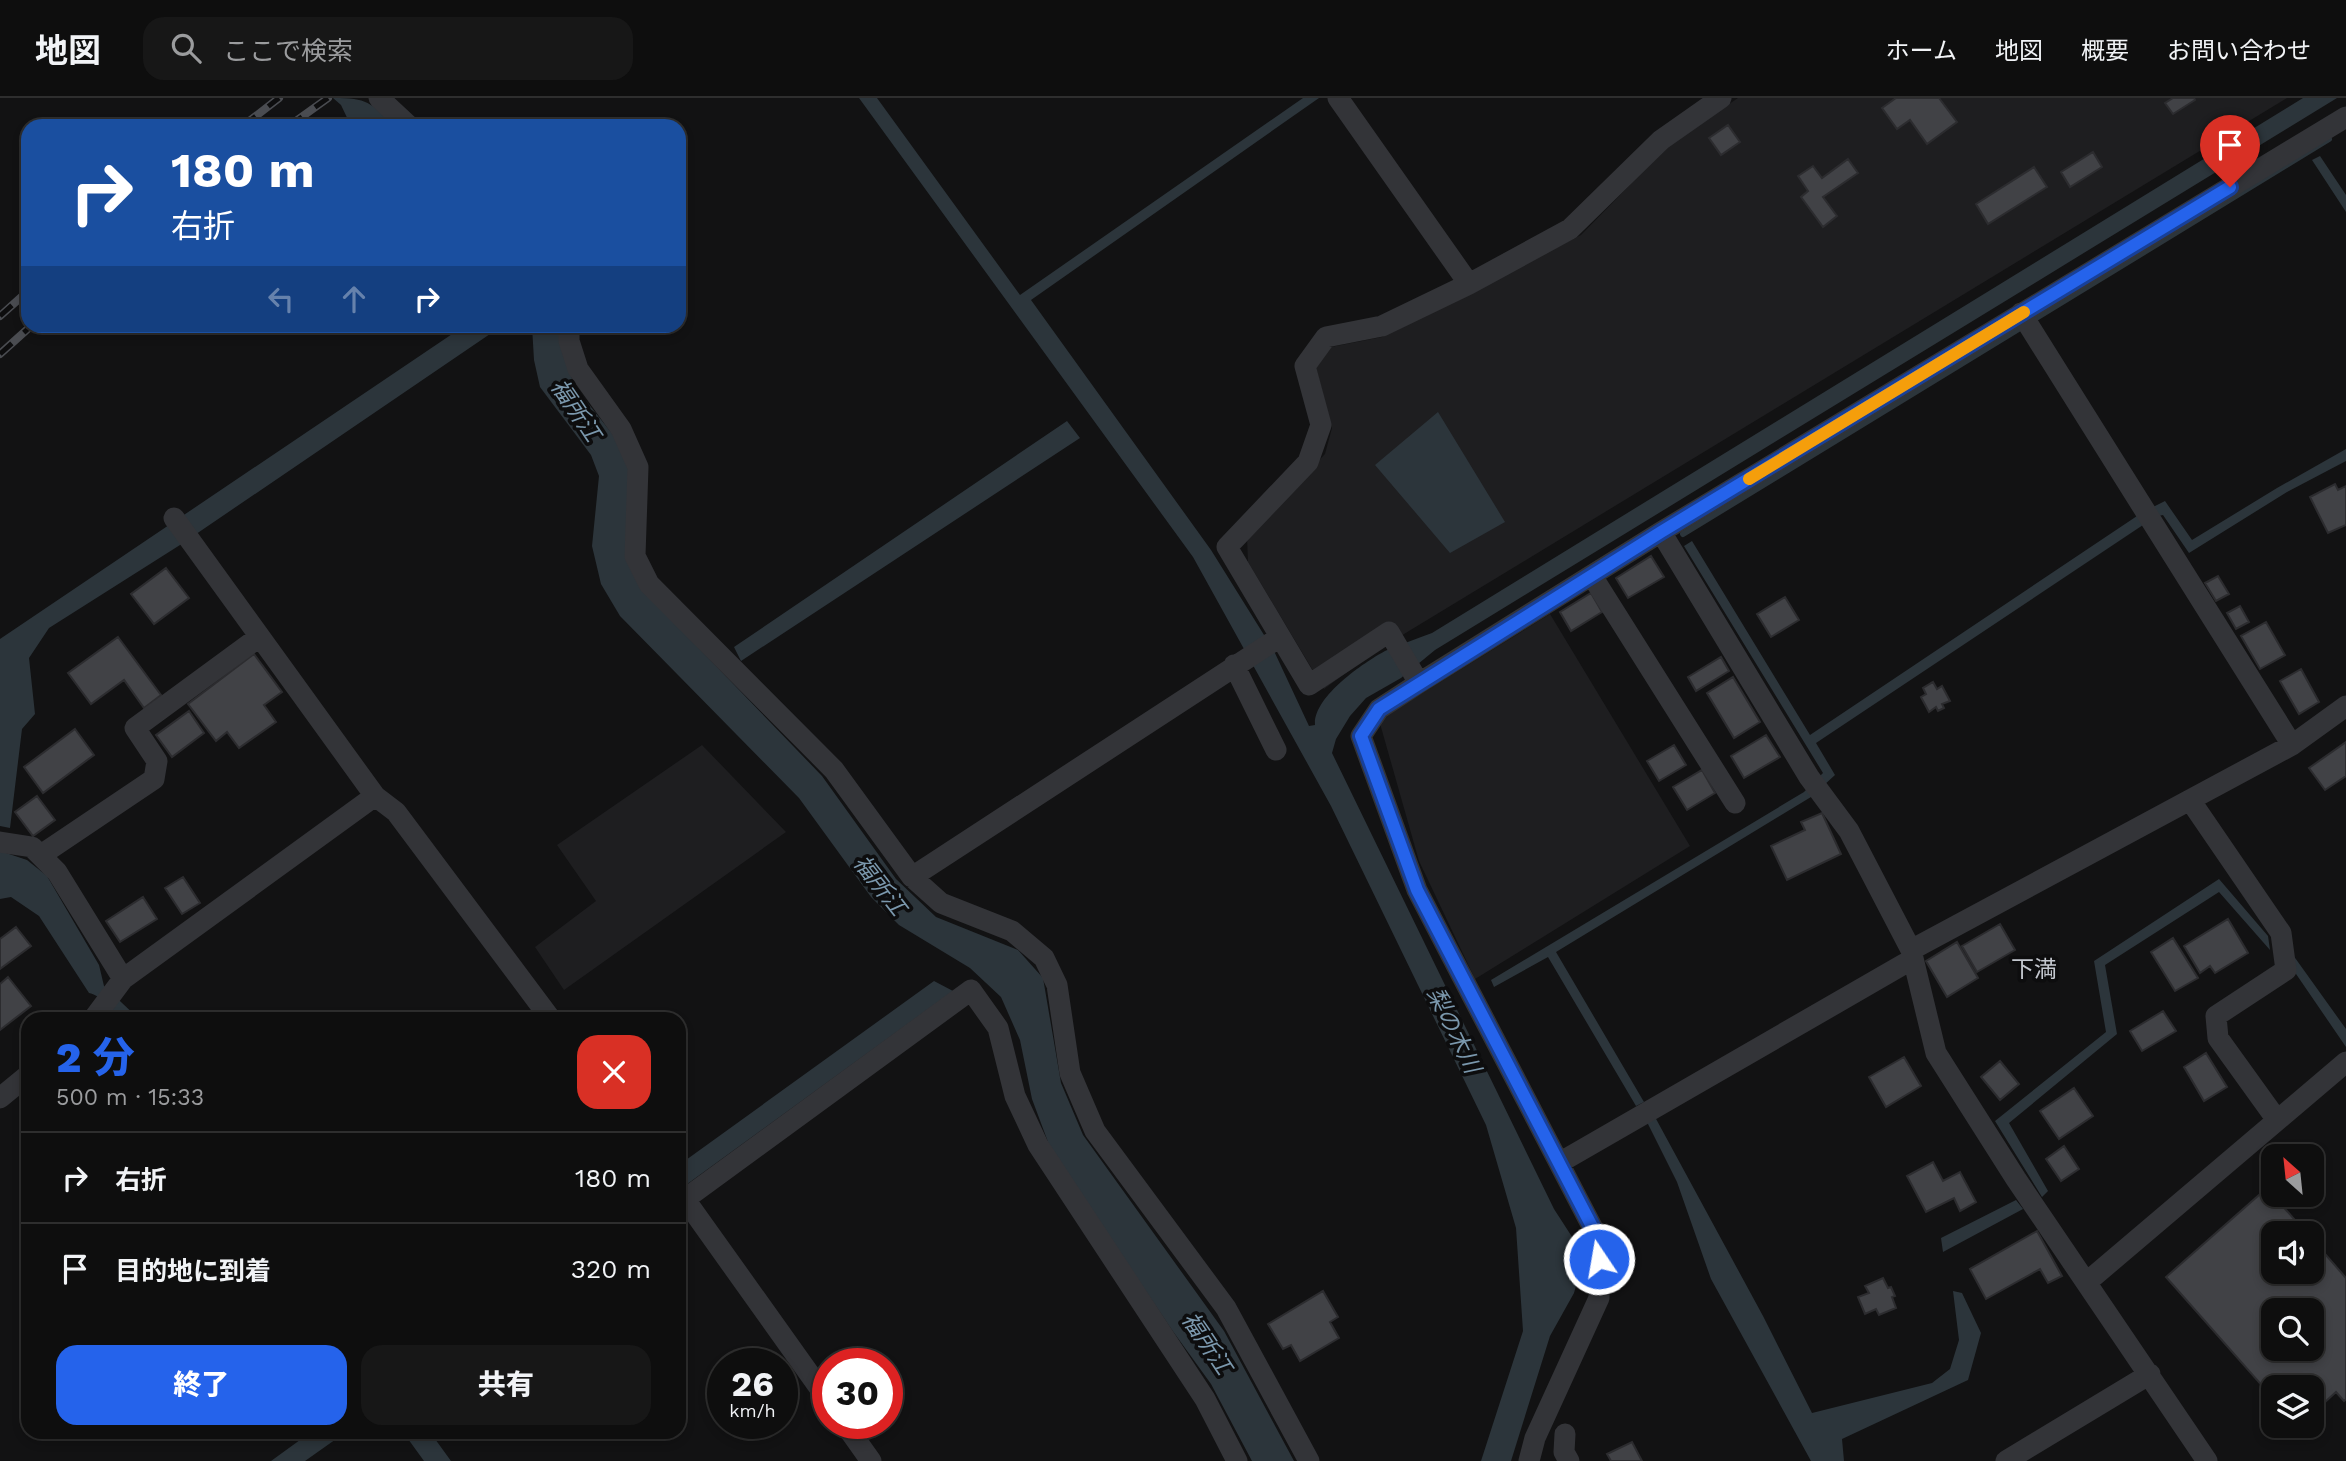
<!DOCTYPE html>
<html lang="ja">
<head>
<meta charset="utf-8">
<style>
	:root { --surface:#0e0e0e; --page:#171717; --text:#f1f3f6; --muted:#9b9c9e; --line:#2e2e2e; --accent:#2563eb }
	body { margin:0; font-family:"Work Sans","Noto Sans JP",sans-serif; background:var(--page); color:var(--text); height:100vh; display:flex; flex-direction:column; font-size:26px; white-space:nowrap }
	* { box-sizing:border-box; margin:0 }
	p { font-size:23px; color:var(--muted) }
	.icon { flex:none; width:38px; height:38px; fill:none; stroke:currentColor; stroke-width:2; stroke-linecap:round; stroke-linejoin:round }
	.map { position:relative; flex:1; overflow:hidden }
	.drawer { position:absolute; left:21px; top:914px; width:665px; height:427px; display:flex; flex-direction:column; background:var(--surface); border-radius:21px; box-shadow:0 4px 10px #0003,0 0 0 2px var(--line) }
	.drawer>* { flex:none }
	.hud { position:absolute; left:21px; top:21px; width:665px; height:214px; border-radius:21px; box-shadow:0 4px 10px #0003,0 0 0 2px var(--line); background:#1a4fa0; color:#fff; overflow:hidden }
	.needle { width:46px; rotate:333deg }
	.controls { position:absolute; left:2261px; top:1046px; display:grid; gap:14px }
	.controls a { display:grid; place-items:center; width:63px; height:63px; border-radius:14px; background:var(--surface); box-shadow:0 4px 10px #0003,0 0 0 2px var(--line); font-size:35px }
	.speed { position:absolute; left:707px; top:1250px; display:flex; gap:14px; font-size:35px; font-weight:700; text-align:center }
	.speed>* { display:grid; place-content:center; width:91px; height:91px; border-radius:50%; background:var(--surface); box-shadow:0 4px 10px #0003,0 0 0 2px var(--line); line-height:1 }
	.speed small { font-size:18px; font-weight:400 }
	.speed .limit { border:10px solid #d22; background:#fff; color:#111 }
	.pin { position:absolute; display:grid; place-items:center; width:60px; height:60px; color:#fff; margin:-72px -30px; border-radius:50% 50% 50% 0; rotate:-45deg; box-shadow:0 0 7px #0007 }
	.pin .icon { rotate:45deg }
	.me { position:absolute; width:77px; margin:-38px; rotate:348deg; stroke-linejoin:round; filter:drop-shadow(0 0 5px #0008) }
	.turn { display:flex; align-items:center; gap:24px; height:147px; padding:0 35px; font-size:32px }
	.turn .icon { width:91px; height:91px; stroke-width:2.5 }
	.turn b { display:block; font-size:49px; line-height:60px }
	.lanes { display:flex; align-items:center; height:66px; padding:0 35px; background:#0003; justify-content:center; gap:35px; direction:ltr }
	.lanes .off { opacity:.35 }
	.round { display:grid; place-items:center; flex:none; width:74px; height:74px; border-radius:21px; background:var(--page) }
	.overview { display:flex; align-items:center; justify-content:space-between; height:119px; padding:0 35px }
	h1 { font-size:42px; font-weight:800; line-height:52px; color:var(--accent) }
	.button { display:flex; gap:14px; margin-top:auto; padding:14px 35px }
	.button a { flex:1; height:80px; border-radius:21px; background:var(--accent); color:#fff; font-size:28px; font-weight:800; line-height:80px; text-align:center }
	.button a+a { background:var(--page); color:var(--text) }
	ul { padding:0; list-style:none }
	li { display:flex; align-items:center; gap:21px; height:91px; padding:0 35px; border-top:2px solid var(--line) }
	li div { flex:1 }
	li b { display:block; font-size:26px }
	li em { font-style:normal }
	header { display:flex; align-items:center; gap:42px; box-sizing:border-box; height:98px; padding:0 35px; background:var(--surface); border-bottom:2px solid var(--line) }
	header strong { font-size:33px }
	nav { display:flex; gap:38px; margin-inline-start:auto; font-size:24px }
	.search { width:490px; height:63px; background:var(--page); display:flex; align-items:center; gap:18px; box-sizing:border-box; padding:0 24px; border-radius:21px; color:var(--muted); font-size:26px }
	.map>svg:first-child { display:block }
	.built { fill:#1e1e20 }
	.water { fill:#2c353b }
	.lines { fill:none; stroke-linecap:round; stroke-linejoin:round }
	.stream { stroke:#2c353b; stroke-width:6 }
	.building { fill:#414246; stroke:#2c2c2f; stroke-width:2; fill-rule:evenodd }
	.minor { stroke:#333438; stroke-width:21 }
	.rail-casing { stroke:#4a4c51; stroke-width:8 }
	.rail { stroke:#0d0d0e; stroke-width:5; stroke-dasharray:16; stroke-linecap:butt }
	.route-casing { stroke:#184099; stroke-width:18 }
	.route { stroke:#2563eb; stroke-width:12 }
	.slow { stroke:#f59e0b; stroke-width:12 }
	.labels { text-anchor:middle; stroke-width:7; stroke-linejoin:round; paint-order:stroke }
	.water-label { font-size:23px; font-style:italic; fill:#7b98ad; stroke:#0d0d0e }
	.neighbourhood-label { font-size:23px; fill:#c4c8cf; stroke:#0d0d0e }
</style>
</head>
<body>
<header>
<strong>地図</strong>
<div class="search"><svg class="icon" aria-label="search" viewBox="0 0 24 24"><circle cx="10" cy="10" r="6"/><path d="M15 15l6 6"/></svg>ここで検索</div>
<nav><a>ホーム</a><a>地図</a><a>概要</a><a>お問い合わせ</a></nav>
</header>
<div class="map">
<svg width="2346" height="1363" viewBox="0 0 2346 1363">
	<rect width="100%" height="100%" fill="#121213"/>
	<path class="built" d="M1738,0H2287L1376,553L1324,591L1248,464L1247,439L1325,356L1332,330L1316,270L1331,249L1382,239L1581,137L1669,47Z
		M1550,516L1690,748L1475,881L1419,763L1379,622Z
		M702,647L786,734L564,892L535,849L596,803L557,747Z"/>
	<path class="water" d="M333,0C368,0 370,4 394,28H351L341,7Z
		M859,0H877L1020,197L1303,0H1319L1031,202L1211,452L1274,553L1309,628L1315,627C1313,599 1363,565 1385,553C1400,546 1417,541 1432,535L2303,0H2337L1435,552L1401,580L1366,600L1350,618L1336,641L1332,655L1554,1111L1576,1145L1582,1167L1574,1195L1550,1238L1511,1363H1481L1523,1233L1516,1130L1486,1027L1331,708L1193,459Z
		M2320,58L2346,97V114L2312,62Z
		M464,228H493L490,236L180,447L49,530L29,560L35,616L22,631L10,730L0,728V541Z
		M532,228H561L562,254L575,289L614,338L629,366L640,489L822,678L896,781L936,819L1018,852L1043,880L1061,985L1083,1037L1224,1233L1294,1363H1252L1211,1286L1172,1232L1051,1052L1032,1001L1020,942L1001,899L970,870L899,827L871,799L799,700L620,518L601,486L592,448L599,378L591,357L540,289L534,262Z
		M1438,314L1505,424L1450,455L1375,367Z
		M1067,323L1080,340L741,563L734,549Z
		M2346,351V363L2287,394L2189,455L2163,417L2158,418L2153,409L2165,403L2192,442L2277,390Z
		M2137,418L2143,427L1816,645L1835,677L1811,699L1556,854L1644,1004L1636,1008L1548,859L1494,889L1491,882L1804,694L1823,675L1684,448L1692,443L1810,637Z
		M0,753L27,762L47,778L99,867L104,888L138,920H114C111,910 100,897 89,895L39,818L11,799L0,801Z
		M2219,781L2268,838L2270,852L2219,794L2105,867L2117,936L2009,1025L2048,1093L2042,1099L1995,1023L2106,934L2094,863Z
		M2293,857L2346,931V949L2294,873Z
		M934,883L953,893L679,1092V1067Z
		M1655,1019L1763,1218L1812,1315L1932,1285L1950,1271L1959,1242L1953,1193L1962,1195L1981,1235L1968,1282L1842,1341L1844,1363H1811L1711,1181L1677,1084L1647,1024Z
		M2016,1102L2023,1111L1943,1154L1941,1140Z
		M311,1334H346L305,1363H271Z
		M403,1334H430L451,1363H424Z"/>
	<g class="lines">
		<path class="stream" d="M1683,436L2329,41"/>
	</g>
	<path class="building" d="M1896,0H1939L1957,24L1927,46L1910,22L1897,31L1882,10Z
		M2173,0H2194L2195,2L2173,16L2165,5Z
		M1728,27L1740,44L1721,57L1709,40Z
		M2093,54L2102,69L2070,89L2061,74Z
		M1848,61L1858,75L1823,99L1837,118L1823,129L1801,99L1808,93L1798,78L1813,68L1822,80Z
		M2034,69L2047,89L1988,126L1976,106Z
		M2335,386L2338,392L2346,388V427L2328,435L2310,399Z
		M1651,458L1664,479L1628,500L1616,480Z
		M166,470L189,500L154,526L131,496Z
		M2218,478L2229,496L2216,503L2205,485Z
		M1591,495L1602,514L1571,533L1560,514Z
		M1785,499L1799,522L1771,539L1757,516Z
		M2240,508L2249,524L2236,531L2227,515Z
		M2266,524L2285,557L2260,571L2241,538Z
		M118,539L161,597L144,610L124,582L91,606L68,575Z
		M254,556L282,594L264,607L276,624L239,650L227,634L216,643L188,606Z
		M1721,559L1729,573L1696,593L1688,579Z
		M2301,571L2319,604L2299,616L2280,583Z
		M1733,579L1760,624L1734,640L1707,595Z
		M1933,584L1937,591L1942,588L1950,603L1942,606L1944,610L1938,613L1936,609L1929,614L1921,599L1926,596L1923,590Z
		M189,613L204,635L172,659L156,637Z
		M75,631L94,657L43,695L24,669Z
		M1766,637L1780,659L1744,680L1731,658Z
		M2346,644V678L2325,692L2309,670Z
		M1674,647L1686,667L1659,683L1647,663Z
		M1702,672L1715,695L1687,712L1673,689Z
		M37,698L55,722L33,738L15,714Z
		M1822,715L1841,756L1787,782L1771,748L1805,732L1801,724Z
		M183,779L200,805L182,816L165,790Z
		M143,799L157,821L120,844L106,823Z
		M2228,821L2248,855L2215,875L2210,868L2200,875L2184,848Z
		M2000,826L2015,852L1977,874L1962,848Z
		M16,829L31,848L0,871V841Z
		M2173,840L2198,880L2175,893L2151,854Z
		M1957,844L1978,880L1947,899L1926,863Z
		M8,879L31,908L0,932V886Z
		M2163,913L2176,933L2142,953L2130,933Z
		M2206,955L2227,989L2204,1003L2184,969Z
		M1904,959L1921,988L1886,1009L1869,979Z
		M2000,963L2019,986L2000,1002L1981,979Z
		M2074,990L2093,1018L2059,1041L2040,1013Z
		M2064,1048L2079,1071L2061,1083L2046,1061Z
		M1933,1064L1943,1083L1960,1074L1976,1104L1960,1113L1954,1100L1926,1114L1907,1078Z
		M2267,1090L2307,1136H2273V1174H2312V1141L2346,1180V1301L2344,1303L2336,1294L2312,1316V1290H2273L2272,1299L2166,1179ZM2273,1213H2312V1251H2273Z
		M2037,1133L2062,1178L2048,1185L2040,1171L1986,1201L1970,1171Z
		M1883,1180L1888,1190L1891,1189L1895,1198L1892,1199L1896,1210L1879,1217L1876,1211L1865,1216L1858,1199L1869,1195L1865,1188Z
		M1323,1193L1338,1219L1330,1224L1339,1240L1300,1263L1291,1247L1283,1251L1268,1226Z
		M1632,1344L1642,1363H1611L1607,1356Z"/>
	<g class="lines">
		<path class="minor" d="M379,0L409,28
			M1338,0L1469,186
			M2021,215L2292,647
			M569,228V243L578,271L621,331L638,369L635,458L649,486L834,672L912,779L941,805L1012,833L1044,860L1057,887L1070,975L1095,1033L1226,1210L1309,1363
			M174,420L375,698L396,714L550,920
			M1661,434L1809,679L1849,733L1911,852L1936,955L2016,1081L2207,1363
			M1592,478L1735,705
			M1234,567L1276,652
			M1419,585L1389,534L1309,587L1227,449L1308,364L1321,327L1305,268L1326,239L1382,228L1469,186L1570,131L1661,42L1721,0
			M2190,702L2281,835L2286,872L2216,918L2218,940L2277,1022
			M0,744L32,749L57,774L123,881
			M41,757L154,681L157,663L135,630L259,539
			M912,779L1280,539
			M1911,852L2292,647L2346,608
			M94,920L123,881L375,698
			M0,1000L28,977
			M1559,1065L1904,866L1914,867
			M679,1093L828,1302
			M685,1101L971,892L998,930L1015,998L1038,1047L1205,1301L1237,1363
			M2087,1184L2346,964
			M844,1325L871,1363
			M1565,1336L1564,1354L1569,1363
			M1529,1363L1535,1340L1599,1200V1142L1417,792L1361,638L1379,611L1419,585L1661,434L2346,19
			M2006,1363L2150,1276"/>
		<g class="rail-casing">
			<path id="rail" d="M243,28L279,0
				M289,28L328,0
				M0,218L28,193
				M0,256L31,228"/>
		</g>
		<use href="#rail" class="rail"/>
	</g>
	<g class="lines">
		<g class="route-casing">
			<path id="route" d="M1599,1161V1142L1417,792L1361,638L1379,611L1661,434L2230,89"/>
		</g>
		<use href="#route" class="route"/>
		<path class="slow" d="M1749,381L2024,214"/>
	</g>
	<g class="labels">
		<g class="water-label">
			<text transform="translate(576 312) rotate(56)" y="8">福所江</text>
			<text transform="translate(880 787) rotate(52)" y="8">福所江</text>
			<text transform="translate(1454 932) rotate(64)" y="8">梨の木川</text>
			<text transform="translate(1207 1245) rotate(56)" y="8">福所江</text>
		</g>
		<g class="neighbourhood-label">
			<text x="2034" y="879">下満</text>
		</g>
	</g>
</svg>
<div class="controls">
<a><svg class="needle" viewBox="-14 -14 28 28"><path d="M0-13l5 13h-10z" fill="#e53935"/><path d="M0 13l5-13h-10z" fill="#9b9c9e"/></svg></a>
<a><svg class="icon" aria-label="sound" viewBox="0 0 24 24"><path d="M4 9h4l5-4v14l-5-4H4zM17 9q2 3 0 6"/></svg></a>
<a><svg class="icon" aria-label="search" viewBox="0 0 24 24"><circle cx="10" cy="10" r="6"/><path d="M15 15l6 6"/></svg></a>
<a><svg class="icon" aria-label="layers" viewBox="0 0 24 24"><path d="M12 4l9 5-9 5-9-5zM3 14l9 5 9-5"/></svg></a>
</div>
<div class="speed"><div>26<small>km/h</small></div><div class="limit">30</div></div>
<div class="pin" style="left:2230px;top:89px;background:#d93025"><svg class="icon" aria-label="arrive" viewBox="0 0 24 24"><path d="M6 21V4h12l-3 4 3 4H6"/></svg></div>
<svg class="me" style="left:1599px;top:1161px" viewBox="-20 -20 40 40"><circle r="17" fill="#2563eb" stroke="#fff" stroke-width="3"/><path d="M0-11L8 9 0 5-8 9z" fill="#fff"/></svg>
<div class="hud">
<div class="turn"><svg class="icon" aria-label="right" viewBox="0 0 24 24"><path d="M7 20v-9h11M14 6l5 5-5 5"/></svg><div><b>180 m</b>右折</div></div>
<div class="lanes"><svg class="icon off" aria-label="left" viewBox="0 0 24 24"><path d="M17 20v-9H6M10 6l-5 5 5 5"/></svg><svg class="icon off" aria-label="ahead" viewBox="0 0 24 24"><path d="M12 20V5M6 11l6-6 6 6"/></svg><svg class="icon" aria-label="right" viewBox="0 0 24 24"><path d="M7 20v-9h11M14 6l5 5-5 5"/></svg></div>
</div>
<section class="drawer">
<div class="overview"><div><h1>2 分</h1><p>500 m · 15:33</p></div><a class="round" style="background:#d93025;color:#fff"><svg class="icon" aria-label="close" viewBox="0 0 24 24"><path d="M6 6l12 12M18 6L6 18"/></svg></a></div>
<ul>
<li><svg class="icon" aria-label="right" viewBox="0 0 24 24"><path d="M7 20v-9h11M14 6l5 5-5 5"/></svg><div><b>右折</b></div><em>180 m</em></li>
<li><svg class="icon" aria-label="arrive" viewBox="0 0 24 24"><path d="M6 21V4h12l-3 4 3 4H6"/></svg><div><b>目的地に到着</b></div><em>320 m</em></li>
</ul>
<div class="button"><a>終了</a><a>共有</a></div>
</section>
</div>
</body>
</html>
